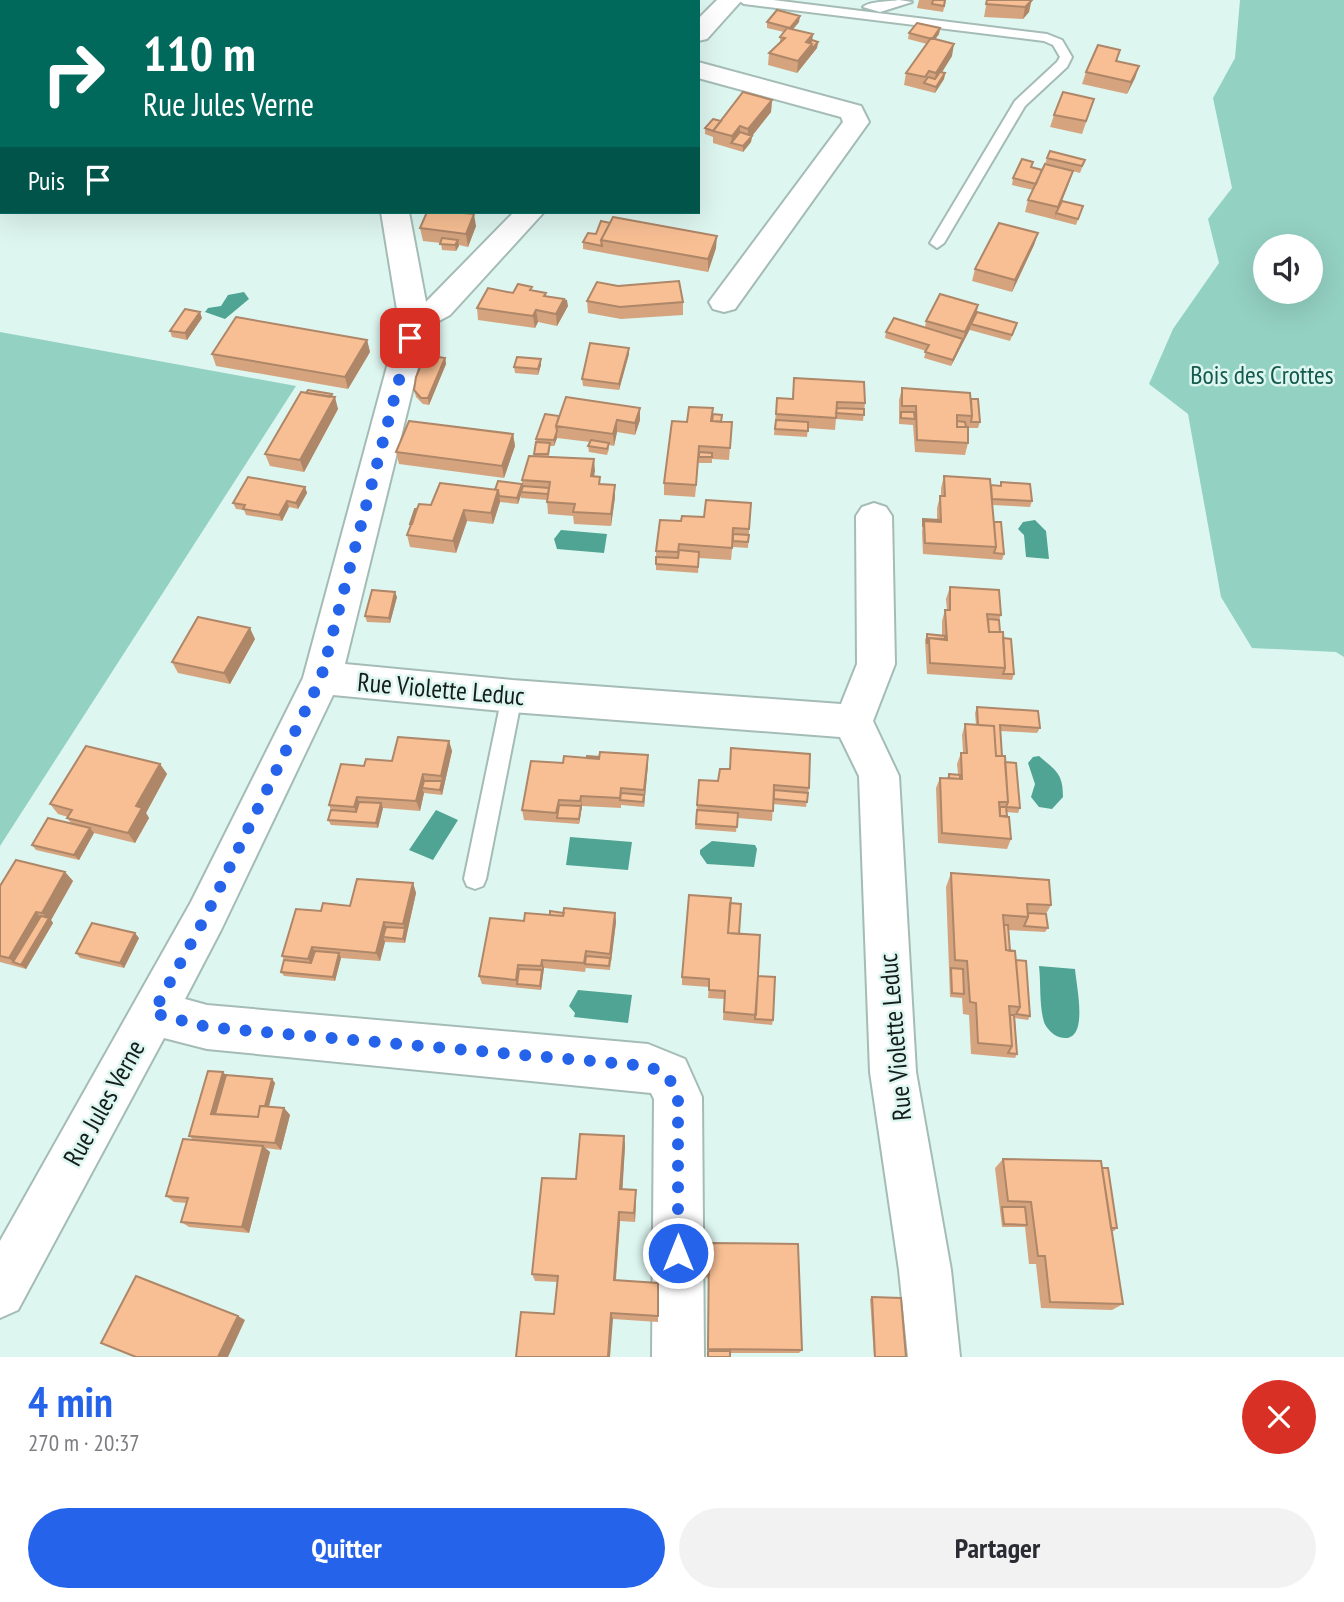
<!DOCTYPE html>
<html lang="fr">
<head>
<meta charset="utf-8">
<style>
	:root { --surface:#fff; --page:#f2f2f3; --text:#2b2b33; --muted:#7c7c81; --accent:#2563eb }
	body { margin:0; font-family:"PT Sans Narrow",sans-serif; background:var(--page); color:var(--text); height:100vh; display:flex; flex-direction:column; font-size:26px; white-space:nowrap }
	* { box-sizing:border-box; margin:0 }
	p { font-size:23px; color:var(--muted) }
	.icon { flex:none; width:38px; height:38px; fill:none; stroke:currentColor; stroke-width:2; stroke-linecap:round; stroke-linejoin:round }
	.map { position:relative; height:1357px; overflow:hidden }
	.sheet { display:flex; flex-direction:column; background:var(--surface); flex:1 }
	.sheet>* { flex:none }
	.top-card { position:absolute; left:0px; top:0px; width:700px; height:214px; box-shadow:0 7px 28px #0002; background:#00695c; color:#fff; overflow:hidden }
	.fabs { position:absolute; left:1253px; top:234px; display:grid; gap:14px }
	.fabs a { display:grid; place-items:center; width:70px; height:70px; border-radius:50%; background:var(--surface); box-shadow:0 7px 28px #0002; font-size:35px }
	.pin { position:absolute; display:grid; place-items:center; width:60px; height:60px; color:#fff; margin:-30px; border-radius:14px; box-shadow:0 4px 10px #0006 }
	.me { position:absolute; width:77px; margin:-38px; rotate:0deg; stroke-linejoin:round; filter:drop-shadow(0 0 5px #0008) }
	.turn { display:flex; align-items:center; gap:24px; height:147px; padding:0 28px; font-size:32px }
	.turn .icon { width:91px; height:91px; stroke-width:2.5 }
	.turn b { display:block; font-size:49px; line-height:60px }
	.then { display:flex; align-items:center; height:66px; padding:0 28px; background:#0003; gap:14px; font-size:26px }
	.round { display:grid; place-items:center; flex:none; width:74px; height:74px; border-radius:37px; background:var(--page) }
	.head { display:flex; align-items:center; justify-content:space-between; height:119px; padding:0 28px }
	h1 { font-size:42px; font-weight:700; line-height:52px; color:var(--accent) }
	.primary-button { display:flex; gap:14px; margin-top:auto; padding:14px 28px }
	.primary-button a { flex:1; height:80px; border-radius:42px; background:var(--accent); color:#fff; font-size:28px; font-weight:700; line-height:80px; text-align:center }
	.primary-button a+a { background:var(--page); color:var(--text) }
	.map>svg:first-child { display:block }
	.green { fill:#93d1c3; fill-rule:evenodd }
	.water { fill:#4fa493 }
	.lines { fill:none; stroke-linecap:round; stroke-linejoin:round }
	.lane-casing { stroke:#a5bcb6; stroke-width:4 }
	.street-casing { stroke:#a5bcb6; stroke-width:4 }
	.lane { fill:#fff; fill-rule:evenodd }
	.street { fill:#fff; fill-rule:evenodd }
	.wall { fill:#d5a47f }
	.shaded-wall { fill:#ae8668 }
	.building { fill:#f8bf94; stroke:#ae8668; stroke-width:2 }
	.route { stroke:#2563eb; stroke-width:12; stroke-dasharray:0 21.6 }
	.labels { text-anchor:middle; stroke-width:5; stroke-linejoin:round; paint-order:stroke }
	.park-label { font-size:26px; fill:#145a4f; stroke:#def6f0 }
	.street-label { font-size:26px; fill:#151d1b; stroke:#def6f0 }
</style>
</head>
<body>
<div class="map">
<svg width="1344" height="1357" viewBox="0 0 1344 1357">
	<rect width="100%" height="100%" fill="#def6f0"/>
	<path class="green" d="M1240,0H1344V657L1336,652L1252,648L1221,597L1188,414L1149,384L1173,329L1219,263L1208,219L1232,188L1213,98L1235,58ZM1265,247H1311V292H1265Z
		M0,332L296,386L0,846Z"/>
	<path class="water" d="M244,292L249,299L225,319L205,312L208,308L221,306L228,295Z
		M1035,520L1046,531L1049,559L1026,557L1024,535L1018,529L1023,522Z
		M561,530L607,534L604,553L557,549L554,539Z
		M1039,756C1056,771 1063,773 1063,797L1052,809L1039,807L1031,797L1035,784L1028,763L1033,757Z
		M436,810L458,820L433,860L409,850Z
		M570,837L632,842L628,870L566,865Z
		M712,841L755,845L757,849L754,867L707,864L700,854V850Z
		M1039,966L1075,969C1076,985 1091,1047 1059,1037C1053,1035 1046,1028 1044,1022C1039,1005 1041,983 1039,966Z
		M578,990L632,995L628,1023L574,1017L575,1013L569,1006Z"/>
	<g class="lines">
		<g class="lane-casing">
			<path id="lane" d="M738,0H773L1047,34L1062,40L1072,57L1067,67L1025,106L944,243L937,248L930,243L1015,101L1057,62L1060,57L1053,45L1044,41L744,4Z
				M899,0L912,2L880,12L863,7C870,1 888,2 899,0Z
				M512,688L519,690L522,696L486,879L483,886L475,889L467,886L464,879L502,696L505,690Z"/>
		</g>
		<g class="street-casing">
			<path id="street" d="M349,0H373V2H349Z
				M717,0H742L707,39L698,41V19Z
				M698,62L861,106L869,122L735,309L724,312L713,309L709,302L843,122L841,117L698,78Z
				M381,212H409L426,302L514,212H544L450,315L428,327L345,664L512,680L841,704L857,664L856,516L862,507L874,503L886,507L892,516L895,664L873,721L899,776L916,1072L951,1270L960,1357H908L899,1270L870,1072L859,776L840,737L512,712L333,695L221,930L185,999L207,1005L648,1044L685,1059L702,1097L704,1357H652L654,1099L651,1093L207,1049L164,1038L18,1310L0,1318V1241L191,902L303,678L399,322Z"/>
		</g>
		<use href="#lane" class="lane"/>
		<use href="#street" class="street"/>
	</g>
	<path class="wall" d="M416,0H450V2H416Z
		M488,0H509L491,2H489Z
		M919,0H946L943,12L917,8Z
		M987,0H1032L1029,12L1023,19L984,17Z
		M767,22H799L793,29L812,40L818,42L817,48L797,73L768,65L769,53L780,43V37L784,32L767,28Z
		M940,28L939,34L935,39L952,56L942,72L945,73L944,79L935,93L904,85L906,73L927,44L908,39L909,33Z
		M1120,50L1117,61L1139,66L1135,78L1127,94L1082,84L1086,72Z
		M772,100L771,112L752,136L751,142L743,152L713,143V137L705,134V128Z
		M1090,111L1082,134L1050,127L1054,115Z
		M1047,158L1085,160L1080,173L1045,164Z
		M1032,168L1069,183L1062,201L1083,206L1076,225L1025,212L1028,200L1033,190L1012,185L1013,178Z
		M476,226L468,247L459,245L456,251L442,250L441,243L423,241L420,228Z
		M1038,233L1034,245L1012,292L972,281L975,269Z
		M596,234L716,248L708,272L583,249V242Z
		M533,290L546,293V296L568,306L557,326L538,322L535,328L478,320L477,308L513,293Z
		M587,301L683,302V315L621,319L588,313Z
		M978,305L977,312L1017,323L1015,329L1010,341L970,330V329L951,366L924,358L926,351L885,338L886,332L925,327L926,321Z
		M202,318L187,340L172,337L170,331Z
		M268,323L367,340L370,352L348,389L216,366L212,354Z
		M629,354L619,390L583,386L582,379Z
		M445,358L446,364L429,405L423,404L416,397L414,390Z
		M541,365L538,375L515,373L514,367Z
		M794,378L865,403L863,421L836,419L835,430L808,428L807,437L774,435L777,398L792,399Z
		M902,388L971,399L980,422L978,428H968V443L965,455L915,452L913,425L899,424V400Z
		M306,393L332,397L338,409L304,472L270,466L265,454Z
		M713,414L721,422H732L729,460L712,459V463H699V458L695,497L664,495V483L687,422Z
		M559,416L640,420L635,435L617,432L614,446L609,445V449L607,455L589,452L588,446L590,442L557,438L554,446H550L549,457L594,459V476L601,484L615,497L611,526L574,524L573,516L548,514L547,500L521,498V495L518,504L500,502L493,524L467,521L456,553L410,547L407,535L411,526L410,524L431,505L494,490L522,487V480L534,456L536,439Z
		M513,434L515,446L504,478L399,464L396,452Z
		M944,476L991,485L1000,486L1001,482L1032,501L1030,507L992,505L994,522L1004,554L1002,560L923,554L922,533L923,519L937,520V508L940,496H941V488Z
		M305,487L307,493L298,509L289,507L282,521L246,515L244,510L236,509L233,503Z
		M751,503L748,548L733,547V540L731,560L699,558L698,573L656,570V551L681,521L704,517Z
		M950,587L1001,615L999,620L1000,632L1003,638L1014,674L1012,680L927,674L925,640L927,634L942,635V621L945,610H947L946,599Z
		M397,597L390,623L367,622L365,616Z
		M255,639L230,684L178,673L172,662Z
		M977,707L1040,728L1037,733L1000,731L1002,756L1020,808L1018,813L1006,812L1011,839L1007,849L938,843L936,788L940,778H947L949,774H958L957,764L961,753H963L962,735L965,724L976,725L975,713Z
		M449,741L452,751L442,795L424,793L420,811L383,808L378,828L331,825L328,820L331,810L329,805L364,766L392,761Z
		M648,755V765L644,807L621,805V808L582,806L579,824L524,820L522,810L563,763L587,758Z
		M160,764L167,774L146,813L149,818L135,843L94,833L79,860L36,850L32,845L71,823L67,818L68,817L58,814L50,804Z
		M699,780L809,788L806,807L773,804L772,821L738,818L736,832L695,829Z
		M65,872L73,881L51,920L53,923L26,969L0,962V886Z
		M951,873L1051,905L1046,914L1048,928L1045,932L1008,930L1010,951L1016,960L1030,1016L1028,1020L1015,1018L1017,1054L1015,1058L971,1054L969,1015L963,1014L962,998L950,997L946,887Z
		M413,883L416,893L405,943L385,942L380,961L341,958L335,981L284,976L281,972L284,960L282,956L321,911L350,906Z
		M730,903L739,934L758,976L773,1020L772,1025L723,1020L724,999L708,998L709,987L682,985V977Z
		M564,913H615L616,922L610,970L586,968V967L585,972L544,968L541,990L482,984L479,976L524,921Z
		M139,938L124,968L80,958L76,953Z
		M223,1072L226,1075L272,1079L275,1083L269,1107L284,1108L290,1115L281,1150L265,1148L270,1152L249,1233L189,1227L181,1222L187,1203L174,1202L166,1196L194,1140L189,1136Z
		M624,1136L625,1146L622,1189L636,1190V1198L635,1222L620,1221L616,1280L658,1290V1322L613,1319L554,1314L558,1282L535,1281L532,1274L576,1179Z
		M1003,1159L1102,1168L1117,1228L1114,1231H1112L1123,1304L1112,1310L1041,1308L1036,1264H1029L1025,1227H1002L995,1168Z
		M696,1246L802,1350L799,1353H730L708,1357L709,1278L695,1277Z
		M872,1297L906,1357H874L870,1299Z"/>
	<path class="shaded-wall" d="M560,0H571V2H558Z
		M1031,0L1029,12L1023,19L1025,7Z
		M800,16L799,22L789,34L790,28Z
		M940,28L939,34L931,45L932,39Z
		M813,34L811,50L818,42L817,48L797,73L798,61L806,42Z
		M954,44L952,56L934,85L936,73Z
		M1139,66L1135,78L1127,94L1131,82Z
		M945,73L944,79L935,93L936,87Z
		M772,100L771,112L752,136L751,142L743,152V146L748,141V129Z
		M740,126V139L731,143L732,136Z
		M1073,171L1069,183L1054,220L1058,207Z
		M474,214L476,226L468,247L466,234Z
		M1038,233L1034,245L1012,292L1015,280Z
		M717,236L716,248L708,272V259Z
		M458,240L459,246L456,251L455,245Z
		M564,299L567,300L568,306L557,326L556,314Z
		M978,305L975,318L971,324L970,329L951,366L953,360L963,339L965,332Z
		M536,310L538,322L535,328L533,316Z
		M200,312L202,318L187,340L185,333Z
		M367,340L370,352L348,389L345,377Z
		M629,348V354L619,390V384Z
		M445,358L446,364L429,405L428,398Z
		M541,359V365L538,375V369Z
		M332,394L333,400L335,397L338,409L304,472L300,460Z
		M640,408V420L635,435V423Z
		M617,420V432L614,446L613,434Z
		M557,431V438L554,446V440Z
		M513,434L515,446L504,478L502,466Z
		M594,459L595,471L592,488L591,476Z
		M522,484L523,490L521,492V495L518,504L517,498Z
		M615,485V497L611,526V514Z
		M305,487L307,493L298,509L296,503Z
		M498,490L500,502L493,524L491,513Z
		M287,501L289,507L282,521L279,515Z
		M464,510L467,521L456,553L453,541Z
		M395,592L397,597L390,623L389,618Z
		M250,628L255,639L230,684L224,673Z
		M449,741L452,751L442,795L440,790L442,781L441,776Z
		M648,755V765L644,807V790Z
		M160,764L167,774L146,813L149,818L135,843L128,833L136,806Z
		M423,774L426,785L422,788L424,793L420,811L416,801Z
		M581,796L582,806L579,824V819L581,806Z
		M357,797L361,807L358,817L354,807Z
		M381,803L383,808L378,828L376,823Z
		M90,828L94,833L79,860L74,855Z
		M65,872L73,881L51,920L53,923L26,969L21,965L48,919L42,913Z
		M413,883L416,893L407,933L403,924Z
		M36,912L45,921L13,962L9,958Z
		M615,913L616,922L611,962L610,954Z
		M384,922L388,931L383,937L385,942L380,961L376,953Z
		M405,928L407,933L405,943L403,939Z
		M135,933L139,938L124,968L120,963Z
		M312,947L317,955L314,968L308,959Z
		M339,953L341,958L335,981L333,977Z
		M542,960L544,968L541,990L540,986L542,970Z
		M223,1072L229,1079L219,1118L211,1114Z
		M272,1079L275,1083L264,1124L261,1121Z
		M284,1108L290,1115L281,1150L275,1143Z
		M624,1136L625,1146L622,1198L620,1189Z
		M263,1146L270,1152L249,1233L242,1227Z
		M636,1190V1198L635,1222L634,1213Z
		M619,1212L620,1221L615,1287L614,1280Z
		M611,1313L613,1319L610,1357H608Z
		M238,1316L245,1320L228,1357H218Z"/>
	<path class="building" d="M530,0H560L558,2H528Z
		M933,0H945L944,6L932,4Z
		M987,0H1032L1025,7L986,4Z
		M777,10L800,16L790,28L767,22Z
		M917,23L940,28L932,39L909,33Z
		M787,28L813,34L806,42L812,44L798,61L769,53L785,38L780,37Z
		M931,38L954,44L936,73L929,71L925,77L906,73Z
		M812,40L818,42L811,50L812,44L810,43Z
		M1098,45L1120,50L1116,61L1139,66L1131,82L1086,72Z
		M940,72L945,73L936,87L924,83L928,77L935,79Z
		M743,92L772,100L748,129L740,126L732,136L713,131Z
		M1063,92L1094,99L1086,121L1054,115Z
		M713,119L721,121L713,131L705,128Z
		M740,132L752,136L743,146L731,143Z
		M1050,151L1085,160L1082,166L1047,158Z
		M1022,159L1033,162L1031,167L1042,170L1036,184L1013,178Z
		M1045,164L1073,171L1058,207L1028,200Z
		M1062,201L1083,206L1078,219L1056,213Z
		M427,212H452L474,214L466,234L420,228Z
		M613,217L717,236L708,259L601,240Z
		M601,221L610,223L601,240L602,246L583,242L588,233L596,234Z
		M999,223L1038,233L1015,280L975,269Z
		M442,238L458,240L455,245L440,244Z
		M679,281L683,302L620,307L587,301L597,282L618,286Z
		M518,284L532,287L530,290L546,293L544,296L564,299L556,314L536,310L533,316L477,308L488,288L513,293Z
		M940,294L978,305L965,332L926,321Z
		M185,309L200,312L185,333L170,331Z
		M977,312L1017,323L1012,335L971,324Z
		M236,317L367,340L345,377L212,354Z
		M894,318L963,339L953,360L925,352L929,345L886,332Z
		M590,343L629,348L619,384L582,379Z
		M425,355L445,358L428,398H421L414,390L416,377Z
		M517,357L541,359L538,369L514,367Z
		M794,378L864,382L865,403L837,402L836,418L776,414L777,398L793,399Z
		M902,388L970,393L972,416L957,415V427H968V443L917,440L916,406H902Z
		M308,390L332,394L330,397L306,393Z
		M301,392L335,397L300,460L265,454Z
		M566,397L640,408L635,423L617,420L613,434L556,426Z
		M971,399H978L980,422H971L972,416Z
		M689,407L713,408L711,421L732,422L730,448L699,446L696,485L664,483L672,421L687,422Z
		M837,408L864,409V415L836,413Z
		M901,412H914L915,419L901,418Z
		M545,414L559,416L556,426L557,431L554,440L536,439Z
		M713,414L722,415L721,422L712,421Z
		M776,420L808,422V431L775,429Z
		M409,421L513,434L502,466L396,452Z
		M957,421L965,422L966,427H957Z
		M591,440L609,443L607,449L588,446Z
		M536,442L550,443L548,454H534Z
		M699,452L712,453V457H699Z
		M529,456L594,459L591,476L600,477L599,484L615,485L611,514L573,512L575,504L547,502L550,482L522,480Z
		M944,476L990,479L996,547L925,543L924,521L941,522L940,496H945Z
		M248,477L305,487L296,503L287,501L279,515L243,509L245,505L233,503Z
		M498,481L522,484L517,498L499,496L498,490H495Z
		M1001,482L1030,484L1032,501L992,499L991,485L1001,486Z
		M440,483L498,490L491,513L464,510L453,541L407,535L419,504L431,505Z
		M523,486L549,488L548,494L521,492Z
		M706,500L751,503L749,529L733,528L732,548L679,544L678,552L656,551L660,520L681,521L682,516L704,517Z
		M415,509H417L412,524H410Z
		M923,519L939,520V522L924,521L923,527Z
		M994,522H1001L1004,554L994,553L996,547Z
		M733,534L749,535L748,542L733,541Z
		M679,550L699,552L698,567L656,564V557L678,558Z
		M950,587L999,590L1001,615L987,614L989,632H1003L1005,668L930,663L929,638L947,640L945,610H950Z
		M372,590L395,592L389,618L365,616Z
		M198,617L250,628L224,673L172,662Z
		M988,619L999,620L1000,632H989Z
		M927,634L945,636V639L929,638L927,644Z
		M1003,638L1011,639L1014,674H1003L1005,668Z
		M977,707L1038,711L1040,728L1000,725L1002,756H996L994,726L978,725Z
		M965,724L994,726L996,756H1005L1008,802H999L1000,816L1009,817L1011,839L942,833L940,778L962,779L961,753H967Z
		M398,737L449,741L441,776L423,774L416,801L357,797L354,807L329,805L341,764L364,766L366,759L392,761Z
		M86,746L160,764L136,806L142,808L128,833L67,818L72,810L50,804Z
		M731,748L810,754L809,788L774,785L773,811L697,805L699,780L718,781L720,769H730Z
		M600,752L648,755L644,790L621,788L620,798L581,796L580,801L559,800L556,813L522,810L531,761L563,763L564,756L599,759Z
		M587,756L599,757V759L587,758Z
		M1005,762L1016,763L1020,808L1006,807L1008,802Z
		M949,774L960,775V779L949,778Z
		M424,781H442L440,790L422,788Z
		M774,790L808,793L807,802L774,799Z
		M621,793L644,795L643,802L620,800Z
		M359,802L381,803L376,823L328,820L331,810L356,812Z
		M559,805L581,806L579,819L557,818Z
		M1000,807H1006L1007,816H1000Z
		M697,810L738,813L737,827L696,824Z
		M48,818L90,828L74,855L32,845Z
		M16,860L65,872L42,913L36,912L9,958L0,956V886Z
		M951,873L1049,880L1051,905L1027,904L1028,917L1003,915L1006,950L1015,951L1020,1007L1009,1006L1012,1046L978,1043L976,1003L970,1002L967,961L955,960Z
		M357,879L413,883L403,924L384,922L376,953L312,947L308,959L282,956L296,909L321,911L323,903L350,906Z
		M689,895L731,898L728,933L760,935L756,1015L724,1012L725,991L709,990V979L682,977Z
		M730,903L741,904L739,934L728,933Z
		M564,908L615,913L610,954L586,951L584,963L542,960L541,966L518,965L516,980L479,976L490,918L524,921L525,913L563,916Z
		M550,911L564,913L563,916L550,915Z
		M1028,913L1046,914L1048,928L1024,926L1028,917Z
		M41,916L49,918L21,965L13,962Z
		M92,923L135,933L120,963L76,953Z
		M1004,925H1008L1010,951L1006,950Z
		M386,927L405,928L403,939L383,937Z
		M315,951L339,953L333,977L281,972L284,960L311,963Z
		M586,956L610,958L609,966L585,964Z
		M1016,960L1026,961L1030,1016L1016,1014L1020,1007Z
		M951,968L963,969L964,994L952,993Z
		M519,969L542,970L540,986L517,984Z
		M758,976L775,977L773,1020L755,1019Z
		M1010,1015H1014L1017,1054L1008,1053L1012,1046Z
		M208,1071L223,1072L211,1114L258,1117L260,1106L284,1108L275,1143L189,1136Z
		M226,1075L272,1079L265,1106H260L258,1117L215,1114Z
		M580,1134L624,1136L620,1189L636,1190L634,1213L619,1212L614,1280L658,1283V1316L611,1313L608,1357H516L521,1312L554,1314L558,1276L532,1274L542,1178L576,1179Z
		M183,1139L263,1146L242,1227L181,1222L188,1198L166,1196Z
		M1003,1159L1101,1161L1123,1304L1050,1302L1045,1256H1038L1031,1202L1008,1201Z
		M1102,1168H1108L1117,1228H1111Z
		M1002,1207H1025L1027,1225L1004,1224Z
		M709,1243L798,1244L802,1350L708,1349Z
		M696,1246H709V1275L695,1274Z
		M136,1276L238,1316L218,1357H136L101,1343Z
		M872,1297L901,1298L906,1357H875Z
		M708,1351H730V1357H708Z"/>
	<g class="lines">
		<path class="route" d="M410,338L321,678L206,916L153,1013L207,1027L648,1066L668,1076L678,1097V1253"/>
	</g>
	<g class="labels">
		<g class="park-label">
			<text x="1262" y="384">Bois des Crottes</text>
		</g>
		<g class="street-label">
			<text transform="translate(441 689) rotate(5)" y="9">Rue Violette Leduc</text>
			<text transform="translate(895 1037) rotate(-95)" y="9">Rue Violette Leduc</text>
			<text transform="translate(104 1103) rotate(-61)" y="9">Rue Jules Verne</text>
		</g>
	</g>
</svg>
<div class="fabs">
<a><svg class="icon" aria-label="sound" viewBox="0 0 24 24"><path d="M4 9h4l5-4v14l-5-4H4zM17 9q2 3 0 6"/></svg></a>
</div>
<div class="pin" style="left:410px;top:338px;background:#d93025"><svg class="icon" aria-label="arrive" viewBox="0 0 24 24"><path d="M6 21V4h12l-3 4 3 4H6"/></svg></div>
<svg class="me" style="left:678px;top:1253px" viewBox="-20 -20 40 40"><circle r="17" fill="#2563eb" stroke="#fff" stroke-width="3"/><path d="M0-11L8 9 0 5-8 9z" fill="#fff"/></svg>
<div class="top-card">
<div class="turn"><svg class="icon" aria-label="right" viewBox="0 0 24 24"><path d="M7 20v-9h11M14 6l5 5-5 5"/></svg><div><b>110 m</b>Rue Jules Verne</div></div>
<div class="then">Puis<svg class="icon" aria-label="arrive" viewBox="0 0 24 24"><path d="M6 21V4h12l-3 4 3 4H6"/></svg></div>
</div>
</div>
<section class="sheet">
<div class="head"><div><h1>4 min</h1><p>270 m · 20:37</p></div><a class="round" style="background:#d93025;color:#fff"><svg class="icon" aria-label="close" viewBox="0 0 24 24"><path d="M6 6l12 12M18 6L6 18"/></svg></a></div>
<div class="primary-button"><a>Quitter</a><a>Partager</a></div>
</section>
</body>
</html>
